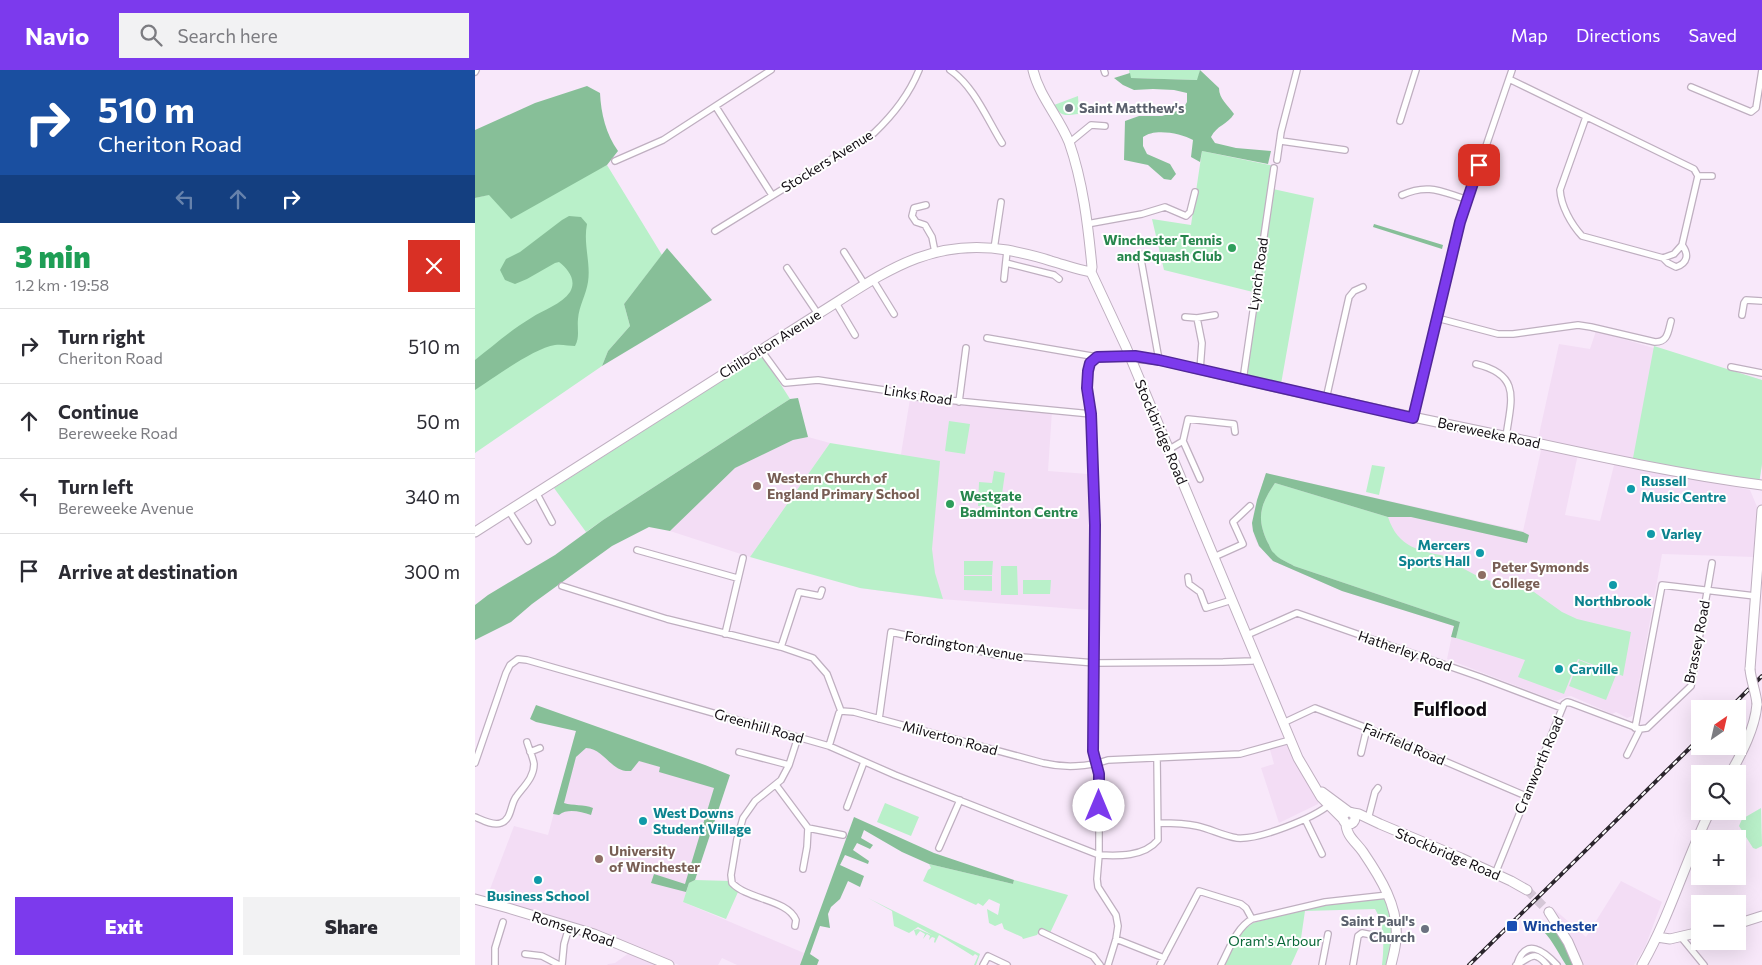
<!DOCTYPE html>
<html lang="en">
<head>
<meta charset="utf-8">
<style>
	:root { --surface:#fff; --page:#f2f2f3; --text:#2b2b33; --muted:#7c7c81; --line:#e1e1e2; --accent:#7c3aed }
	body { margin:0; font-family:Commissioner,sans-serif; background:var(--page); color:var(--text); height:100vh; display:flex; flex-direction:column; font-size:19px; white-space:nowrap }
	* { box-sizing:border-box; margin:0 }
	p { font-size:16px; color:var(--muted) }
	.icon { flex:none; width:28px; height:28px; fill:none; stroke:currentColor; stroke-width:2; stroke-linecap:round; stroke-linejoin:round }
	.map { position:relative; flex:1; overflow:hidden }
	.sheet { display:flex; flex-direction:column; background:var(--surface); width:475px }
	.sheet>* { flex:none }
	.guide { background:#1a4fa0; color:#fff; overflow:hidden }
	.needle { width:32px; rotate:34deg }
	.controls { position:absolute; left:1216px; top:630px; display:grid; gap:10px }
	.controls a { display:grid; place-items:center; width:55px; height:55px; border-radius:0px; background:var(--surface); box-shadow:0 5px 20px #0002; font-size:25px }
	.pin { position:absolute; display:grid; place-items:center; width:42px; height:42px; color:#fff; margin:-21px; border-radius:10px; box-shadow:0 2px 8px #0006 }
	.me { position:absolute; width:55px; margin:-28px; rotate:0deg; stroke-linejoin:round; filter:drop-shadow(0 0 4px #0008) }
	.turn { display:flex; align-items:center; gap:18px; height:105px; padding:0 15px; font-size:22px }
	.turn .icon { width:65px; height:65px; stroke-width:2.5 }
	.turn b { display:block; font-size:35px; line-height:42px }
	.lanes { display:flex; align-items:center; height:48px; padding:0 15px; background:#0003; justify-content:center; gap:25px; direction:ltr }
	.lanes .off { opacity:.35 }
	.round { display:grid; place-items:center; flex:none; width:52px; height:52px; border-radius:0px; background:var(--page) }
	.overview { display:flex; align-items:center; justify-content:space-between; height:85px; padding:0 15px }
	h1 { font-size:30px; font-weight:800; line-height:38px; color:#1e9e55 }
	.button { display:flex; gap:10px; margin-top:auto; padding:10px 15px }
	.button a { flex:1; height:58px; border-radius:0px; background:var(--accent); color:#fff; font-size:20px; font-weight:800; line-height:58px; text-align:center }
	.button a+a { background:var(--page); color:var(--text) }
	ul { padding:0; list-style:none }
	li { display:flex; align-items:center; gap:15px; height:75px; padding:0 15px; border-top:1px solid var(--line) }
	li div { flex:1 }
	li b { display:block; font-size:19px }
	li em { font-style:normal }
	header { display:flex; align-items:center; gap:30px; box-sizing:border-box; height:70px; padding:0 25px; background:var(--accent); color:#fff }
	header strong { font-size:24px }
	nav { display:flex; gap:28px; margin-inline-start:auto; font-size:18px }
	.search { width:350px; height:45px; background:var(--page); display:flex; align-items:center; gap:12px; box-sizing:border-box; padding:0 18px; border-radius:0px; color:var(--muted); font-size:19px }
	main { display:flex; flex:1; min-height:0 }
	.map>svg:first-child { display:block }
	.built { fill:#f3ddf5 }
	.green { fill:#b9f0c9 }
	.forest { fill:#87bf98 }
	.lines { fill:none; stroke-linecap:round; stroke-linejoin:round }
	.secondary-tunnel { stroke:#d5c7d7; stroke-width:9; stroke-dasharray:9 4.5; stroke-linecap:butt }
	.minor-casing { stroke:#bfafc0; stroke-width:8 }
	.secondary-casing { stroke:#bfafc0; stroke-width:11 }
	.minor { stroke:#fff; stroke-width:5.5 }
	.secondary { stroke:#fff; stroke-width:9 }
	.rail-casing { stroke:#2b252c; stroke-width:4 }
	.rail { stroke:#fff; stroke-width:2; stroke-dasharray:5.5; stroke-linecap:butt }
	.secondary-bridge-casing { stroke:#bfafc0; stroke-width:11; stroke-linecap:butt }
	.secondary-bridge { stroke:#fff; stroke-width:9 }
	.route-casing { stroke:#51269a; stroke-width:12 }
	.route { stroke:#7c3aed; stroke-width:9 }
	.worship-dot { fill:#6b7280; stroke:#fff; stroke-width:2 }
	.leisure-dot { fill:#2e9e5b; stroke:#fff; stroke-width:2 }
	.education-dot { fill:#8d6e63; stroke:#fff; stroke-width:2 }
	.culture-dot { fill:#0f9aa8; stroke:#fff; stroke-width:2 }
	.transit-dot { fill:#1a4fb4; stroke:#fff; stroke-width:2 }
	.labels { text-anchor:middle; stroke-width:4; stroke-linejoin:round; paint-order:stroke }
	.worship-label { font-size:14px; font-weight:bold; fill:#5b616d; stroke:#fff; text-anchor:start }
	.street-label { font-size:14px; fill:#100b11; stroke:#fff }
	.leisure-label { font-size:14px; font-weight:bold; fill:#27864d; stroke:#fff; text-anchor:end }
	.education-label { font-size:14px; font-weight:bold; fill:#785e54; stroke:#fff; text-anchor:start }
	.culture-label { font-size:14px; font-weight:bold; fill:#0d838f; stroke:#fff; text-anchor:start }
	.transit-label { font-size:14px; font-weight:bold; fill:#164399; stroke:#fff; text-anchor:start }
	.park-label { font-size:14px; fill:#086738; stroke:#fff }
	.district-label { font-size:19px; font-weight:bold; fill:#100b11; stroke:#fff }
</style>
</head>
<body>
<header>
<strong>Navio</strong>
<div class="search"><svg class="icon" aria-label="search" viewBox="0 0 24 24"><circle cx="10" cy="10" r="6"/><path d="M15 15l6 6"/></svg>Search here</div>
<nav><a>Map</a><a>Directions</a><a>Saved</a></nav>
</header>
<main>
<section class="sheet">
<div class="guide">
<div class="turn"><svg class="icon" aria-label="right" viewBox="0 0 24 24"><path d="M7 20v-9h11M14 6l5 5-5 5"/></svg><div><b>510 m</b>Cheriton Road</div></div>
<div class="lanes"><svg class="icon off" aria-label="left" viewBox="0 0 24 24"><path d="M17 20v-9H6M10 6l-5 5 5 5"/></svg><svg class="icon off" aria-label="ahead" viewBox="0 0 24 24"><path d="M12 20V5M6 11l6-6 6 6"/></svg><svg class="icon" aria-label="right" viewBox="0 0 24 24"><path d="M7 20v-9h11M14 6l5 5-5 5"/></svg></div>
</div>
<div class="overview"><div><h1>3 min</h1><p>1.2 km · 19:58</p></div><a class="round" style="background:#d93025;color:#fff"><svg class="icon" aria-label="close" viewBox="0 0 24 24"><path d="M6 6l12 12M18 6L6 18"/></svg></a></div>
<ul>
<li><svg class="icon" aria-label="right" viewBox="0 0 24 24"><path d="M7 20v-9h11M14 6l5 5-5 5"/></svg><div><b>Turn right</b><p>Cheriton Road</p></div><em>510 m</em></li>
<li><svg class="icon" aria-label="ahead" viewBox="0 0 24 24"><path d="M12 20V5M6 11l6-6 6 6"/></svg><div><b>Continue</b><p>Bereweeke Road</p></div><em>50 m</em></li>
<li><svg class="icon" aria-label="left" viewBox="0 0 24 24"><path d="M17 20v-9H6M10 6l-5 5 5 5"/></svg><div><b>Turn left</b><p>Bereweeke Avenue</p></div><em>340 m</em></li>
<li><svg class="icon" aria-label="arrive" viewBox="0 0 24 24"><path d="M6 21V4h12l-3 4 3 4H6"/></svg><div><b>Arrive at destination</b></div><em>300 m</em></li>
</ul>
<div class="button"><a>Exit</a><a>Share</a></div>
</section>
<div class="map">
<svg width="1287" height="895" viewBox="0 0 1287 895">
	<rect width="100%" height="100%" fill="#f8e8fa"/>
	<path class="built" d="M1121,261L1287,310V394L1284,414L1063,369L1084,274L1115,279Z
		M435,329L577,341L573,401L613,404L615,540L465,529L385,518L414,397L426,384Z
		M333,367L355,373L275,487L195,461L260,398L318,370Z
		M1067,376L1103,384L1090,445L1125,451L1140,391L1275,420L1283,439L1279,487L1187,484L1159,640L1157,646L1152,648L1141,642L1137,644L1096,626L1091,627L1081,631L972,589L979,556L867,521L798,491L784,476L780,469L777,453L779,442L791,403L1048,461Z
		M101,661L250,710L208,832L329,883L325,895H262L247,888L243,895H204L93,853L12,827L39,756L73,765Z
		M813,671L844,729L843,734L804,753L786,698L799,694L794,676Z
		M1146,811L1187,832L1170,877L1159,895H1108L1090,858L1079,839L1111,867Z
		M154,883L183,895H132L133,894L140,893Z"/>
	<path class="green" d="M654,0H725L723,10L655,8Z
		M603,26L604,44C590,45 587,48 579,35Z
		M727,81L800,96L798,119L839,128L806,314L765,306L778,222L689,200L677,149L716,155Z
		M132,95L187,185L149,234L155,256L133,281L127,296L0,383V128L126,98Z
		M1179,276L1287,310V394L1284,414L1158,388Z
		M287,285L315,329L128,450L111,462L79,418Z
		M474,351L495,354L490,384L470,381Z
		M355,373L465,391L457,479L460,503L468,529L385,518L275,487Z
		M897,395L910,397L904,425L891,422Z
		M519,401L530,403L525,438L503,436L504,412L517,413Z
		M800,413L913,447C923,478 945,481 975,487L980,494L1006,508L1025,514L1059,522L1087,542L1102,549L1156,562L1148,606L1103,589L1089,624L1043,607L1050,590L981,568L985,552L819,496C813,492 803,489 798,483C796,481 795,476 793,473C781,448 785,435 800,413Z
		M489,491H518L517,505H489Z
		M526,496H542L543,525H526Z
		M489,506H517V521L489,520Z
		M548,510H576L575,524H548Z
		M1104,590L1141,605L1131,630L1094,616Z
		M410,733L444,747L436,766L402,752Z
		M1286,738L1287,776L1281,779L1278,778L1264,756L1267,749Z
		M454,794L538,814L539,810L593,825L575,863L566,858L562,865L548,869L547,867L529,859L527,853L520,856L514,853L512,839L523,845L525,834L514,829L508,836L503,833L501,835L448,811L453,800L456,798Z
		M220,810L256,811L259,819L263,822L251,849L208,832L214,813Z
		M393,828L505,884L501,895H499L503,886L500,884L498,886L464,865L460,873L459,872L460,868L457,867L454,870L455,866L452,864L448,869L450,864L445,861L441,866L439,860L443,859L457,865L443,857L434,863L419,856L417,841Z
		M910,828L919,854L914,895H907C909,877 910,855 900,839L830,841L825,875L816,895H749L766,862L778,853L851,833Z"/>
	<path class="forest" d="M725,0L744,18C744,29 753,35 759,44C752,55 742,55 736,67L740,73L761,78L796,81L793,94L727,81L725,92L716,87L718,70C706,63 679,58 668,67V76L672,84L695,94L701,104L696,110L689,109L673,95L649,90L650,51L664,46H687L708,39L712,32V23L699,20L678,19L659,20L648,15L639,8L655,3L656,8L722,10Z
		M112,16L125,23C126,44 131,64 143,81L132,95L36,149L14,125L0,128V60L60,33Z
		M94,146L106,147L112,154C108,174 116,193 113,212C111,225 104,236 103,249C102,259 105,267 100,276C94,276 87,274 80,275C59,278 19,308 0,320V290C18,276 36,260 56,248C68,240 87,234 95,222C102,210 93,199 84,192L80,193L52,209L40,214L30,210L25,200L31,189L45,182L87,150Z
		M899,154L968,175L967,179L898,157Z
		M192,178L237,230L127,296L133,281L155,256L149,234Z
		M323,328L333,367L318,370L260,398L195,461L174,457L137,476L57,534L36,552L0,570V535L13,525L80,485L128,450L315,329Z
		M791,403L1048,462L1054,465L1052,473L936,447H913L800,413C785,435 781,448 793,473C795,476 796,481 799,483C803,489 813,492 819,496L985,552L981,568L976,567L979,556L867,521L798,491L784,476L778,461L777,453L782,430Z
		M61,635L230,695L255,705L220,810L214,813L211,822L176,813L179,804L210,814L239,718L184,702L185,697L164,691L156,701C136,703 130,679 111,678L101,687L89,733C98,736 109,734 118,738L116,745C106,742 93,738 84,745L78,744L101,661L61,652L55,649Z
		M379,747L459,783L539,810L538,814L454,794L427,782L389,760L386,768L398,775L395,779L382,773L378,780L394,791L393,794L370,785L365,795L389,806L385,817L373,811L365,829L356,837L353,844L355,858L345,856L335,884L344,890L342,895H325Z
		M1078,850L1101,895H1091C1083,883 1078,871 1068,861Z"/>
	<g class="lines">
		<path class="secondary-tunnel" d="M1052,820L1074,842"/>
		<g class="minor-casing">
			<path id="minor" d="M475,0C499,16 512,49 527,73
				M629,0L630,3
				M0,2L1,0
				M1034,9L1219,99L1223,106
				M1216,17L1276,42L1281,38L1287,0
				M241,37L297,125
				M1111,47L1085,120C1086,136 1096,154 1107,166L1188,188L1199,184L1207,175L1223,106
				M925,51L941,0
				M806,71L870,80
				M594,73L616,55L630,56
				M802,90L806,62L822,0
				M140,91L188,70L296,0
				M1223,106H1237
				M927,125C953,113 967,122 991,129
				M451,135L439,138L437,146L441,152L450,155L457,167L460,182
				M612,154L667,144L690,137L711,146L715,142L720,122
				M240,161L399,63C419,44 434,25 444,0
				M519,179L526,132
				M369,182L390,215
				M665,184L684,290
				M1188,188L1193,193L1201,197C1213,193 1214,184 1207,175
				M531,193L579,205L584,209
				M312,198L343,244
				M529,209L532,181
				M398,210L419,244
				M361,233L380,265
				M1267,245L1269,233L1271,230L1287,231
				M710,247L722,248L727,273L725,300
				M722,248L740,245
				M962,248L1023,264H1038L1103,255L1116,257L1180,272C1193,272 1193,262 1196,251
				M512,268L622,287
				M286,280L310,313L343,310L409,320L441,327L616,344
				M1001,294C1047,305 1036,330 1031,367
				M1256,297L1287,303
				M768,310L799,98
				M851,329L874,227L879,221L888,217
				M484,332L491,278
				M938,348L985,152L1037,0
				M708,371L725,409
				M693,380L708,371L713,349L759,354L760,362
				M62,424L77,452
				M34,441L53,471
				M162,480L262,508
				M739,487L768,474L758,452L775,436
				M713,507L714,514L725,522L731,538L757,530
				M87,516L192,549L306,577L338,588L352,604L366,641
				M250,564L268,488
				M772,565L822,543L1005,607L1087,638
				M306,577L324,522L345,526L347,520
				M366,641L379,642L568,693C589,698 613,697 633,690L765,684L815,670
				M404,649L416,562L522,585L620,593L748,592L777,591L782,589
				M808,653L840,638L892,658L1051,726
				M1160,658L1187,515L1280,526
				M354,676L364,643L366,641
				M55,682L65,678
				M264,682L314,695
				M886,683L892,658
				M1152,685L1165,659L1172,658L1216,616L1237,493
				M0,693L31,603L35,595L43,589L52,590L354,676L420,705L624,785C643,786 669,787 683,770L682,688
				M301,715L333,758L332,777L328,799
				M372,737L389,692
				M0,747C7,750 18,756 26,753C37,749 35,735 41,727C48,717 59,708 59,694C58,687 54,679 52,672
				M830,749L847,784
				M893,749L900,722L903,718
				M684,753C697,753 709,753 722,756C736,759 748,766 762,768C784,770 839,748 855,734
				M333,758L368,765
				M464,778L485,730
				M1020,804L1089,634L1092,632L1096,633L1165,659
				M320,856L321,850C312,829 273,830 257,813L256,805L262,769L268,748L280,731L306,710L314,695L323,667
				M567,862L618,886L625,895
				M1206,867L1229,895
				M641,869L689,888
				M50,884L67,886L84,895
				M1042,894C1051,867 1069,881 1082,895
				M20,895V878L28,852
				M87,895L89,874L94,857
				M508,895L513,886L532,895
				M633,895L641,869L643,856L641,845L623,817L622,809L624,785V704L618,681L620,455L616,344L612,317L613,301L615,293L622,287H654
				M685,895L724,821L766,834L771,838L777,849
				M746,895C754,880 761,858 777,849L850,832L913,825
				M847,895L853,864
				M878,895L883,866L887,863L897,865
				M1041,895C1056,888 1058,879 1072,895"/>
		</g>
		<g class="secondary-casing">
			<path id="secondary" d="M558,0C564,26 584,47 594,72C608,112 613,155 617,197L616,202L651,277L823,688L846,727L869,750
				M654,287L684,290C802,318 920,344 1038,368C1121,386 1203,404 1287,415
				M0,462L343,244C406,205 452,167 532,180C547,183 562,186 576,191C590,195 603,200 616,202
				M1275,599L1287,440
				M1255,704C1267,683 1280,658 1282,634
				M847,722L874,742
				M868 748a6 6 0 1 1 12 0a6 6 0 1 1-12 0Z
				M878,743L884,744L905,754L986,788L1036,811L1052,820
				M871,753C871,766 881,772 888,782C905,807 924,837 921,868C921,877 918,886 916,895
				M0,829L33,838L119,864L194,895
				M1074,842L1093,872L1103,895
				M1262,854L1287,846
				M1182,867L1195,869L1225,862
				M1167,895C1195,846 1210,792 1235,741"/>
		</g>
		<use href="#minor" class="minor"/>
		<use href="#secondary" class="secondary"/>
		<g class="rail-casing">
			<path id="rail" d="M1254,639L1287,606
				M994,895L1225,668"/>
		</g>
		<use href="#rail" class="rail"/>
		<g class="secondary-bridge-casing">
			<path id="secondary-bridge" d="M1275,599C1276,611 1281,622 1282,634"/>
		</g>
		<use href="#secondary-bridge" class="secondary-bridge"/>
	</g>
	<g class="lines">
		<g class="route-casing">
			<path id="route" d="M624,736V704L618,681L620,455L616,344L612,318L613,301L615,293L622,287L660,286L684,290L938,348L985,152L1004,95"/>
		</g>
		<use href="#route" class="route"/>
	</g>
	<g class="worship-dot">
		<circle cx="594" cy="38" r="5"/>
		<circle cx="950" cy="859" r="5"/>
	</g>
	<g class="leisure-dot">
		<circle cx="757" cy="178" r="5"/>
		<circle cx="475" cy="434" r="5"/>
	</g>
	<g class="education-dot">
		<circle cx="282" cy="416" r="5"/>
		<circle cx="1007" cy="505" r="5"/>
		<circle cx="124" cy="789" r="5"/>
	</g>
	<g class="culture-dot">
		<circle cx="1156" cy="419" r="5"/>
		<circle cx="1176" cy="464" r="5"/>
		<circle cx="1005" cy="483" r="5"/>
		<circle cx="1138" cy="515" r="5"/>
		<circle cx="1084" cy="599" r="5"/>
		<circle cx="168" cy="751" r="5"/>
		<circle cx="63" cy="810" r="5"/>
	</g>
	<rect class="transit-dot" x="1031" y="850" width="12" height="12" rx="2.5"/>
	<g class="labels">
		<g class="worship-label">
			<text x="604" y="43">Saint Matthew's</text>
			<text x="940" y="856" text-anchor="end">Saint Paul's<tspan x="940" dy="16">Church</tspan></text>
		</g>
		<g class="street-label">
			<text transform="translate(352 91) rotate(-32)" y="5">Stockers Avenue</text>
			<text transform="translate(783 204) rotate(-82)" y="5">Lynch Road</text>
			<text transform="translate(295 274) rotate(-32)" y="5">Chilbolton Avenue</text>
			<text transform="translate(443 325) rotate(9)" y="5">Links Road</text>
			<text transform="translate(686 362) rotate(67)" y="5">Stockbridge Road</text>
			<text transform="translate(1014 363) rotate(12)" y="5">Bereweeke Road</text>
			<text transform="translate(1222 572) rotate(-79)" y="5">Brassey Road</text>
			<text transform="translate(489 576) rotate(10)" y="5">Fordington Avenue</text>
			<text transform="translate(930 581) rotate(19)" y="5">Hatherley Road</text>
			<text transform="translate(284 656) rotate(16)" y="5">Greenhill Road</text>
			<text transform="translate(475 668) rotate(15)" y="5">Milverton Road</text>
			<text transform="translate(929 674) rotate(23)" y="5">Fairfield Road</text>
			<text transform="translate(1064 695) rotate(-67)" y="5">Cranworth Road</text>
			<text transform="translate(973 784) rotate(23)" y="5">Stockbridge Road</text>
			<text transform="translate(98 859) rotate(18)" y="5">Romsey Road</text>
		</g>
		<g class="leisure-label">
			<text x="747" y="175">Winchester Tennis<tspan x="747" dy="16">and Squash Club</tspan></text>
			<text x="485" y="431" text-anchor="start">Westgate<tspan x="485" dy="16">Badminton Centre</tspan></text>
		</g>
		<g class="education-label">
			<text x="292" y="413">Western Church of<tspan x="292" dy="16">England Primary School</tspan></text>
			<text x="1017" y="502">Peter Symonds<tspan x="1017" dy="16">College</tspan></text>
			<text x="134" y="786">University<tspan x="134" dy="16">of Winchester</tspan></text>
		</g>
		<g class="culture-label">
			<text x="1166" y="416">Russell<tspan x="1166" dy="16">Music Centre</tspan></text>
			<text x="1186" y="469">Varley</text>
			<text x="995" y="480" text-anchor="end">Mercers<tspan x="995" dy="16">Sports Hall</tspan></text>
			<text x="1138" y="536" text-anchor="middle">Northbrook</text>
			<text x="1094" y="604">Carville</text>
			<text x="178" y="748">West Downs<tspan x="178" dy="16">Student Village</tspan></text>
			<text x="63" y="831" text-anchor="middle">Business School</text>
		</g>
		<g class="transit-label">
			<text x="1048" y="861">Winchester</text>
		</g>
		<g class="park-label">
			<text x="800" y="876">Oram's Arbour</text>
		</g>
		<g class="district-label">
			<text x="975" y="646">Fulflood</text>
		</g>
	</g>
</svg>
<div class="controls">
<a><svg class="needle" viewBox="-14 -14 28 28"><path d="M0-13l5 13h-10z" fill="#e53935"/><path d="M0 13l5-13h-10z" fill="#7c7c81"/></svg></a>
<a><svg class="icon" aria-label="search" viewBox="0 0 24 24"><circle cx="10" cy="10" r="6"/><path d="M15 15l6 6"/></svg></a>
<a>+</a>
<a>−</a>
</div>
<div class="pin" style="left:1004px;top:95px;background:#d93025"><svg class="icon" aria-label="arrive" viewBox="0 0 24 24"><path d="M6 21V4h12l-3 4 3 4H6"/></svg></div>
<svg class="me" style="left:624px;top:736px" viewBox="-20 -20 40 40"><circle r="19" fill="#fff"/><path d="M0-13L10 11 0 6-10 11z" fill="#7c3aed"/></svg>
</div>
</main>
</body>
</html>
